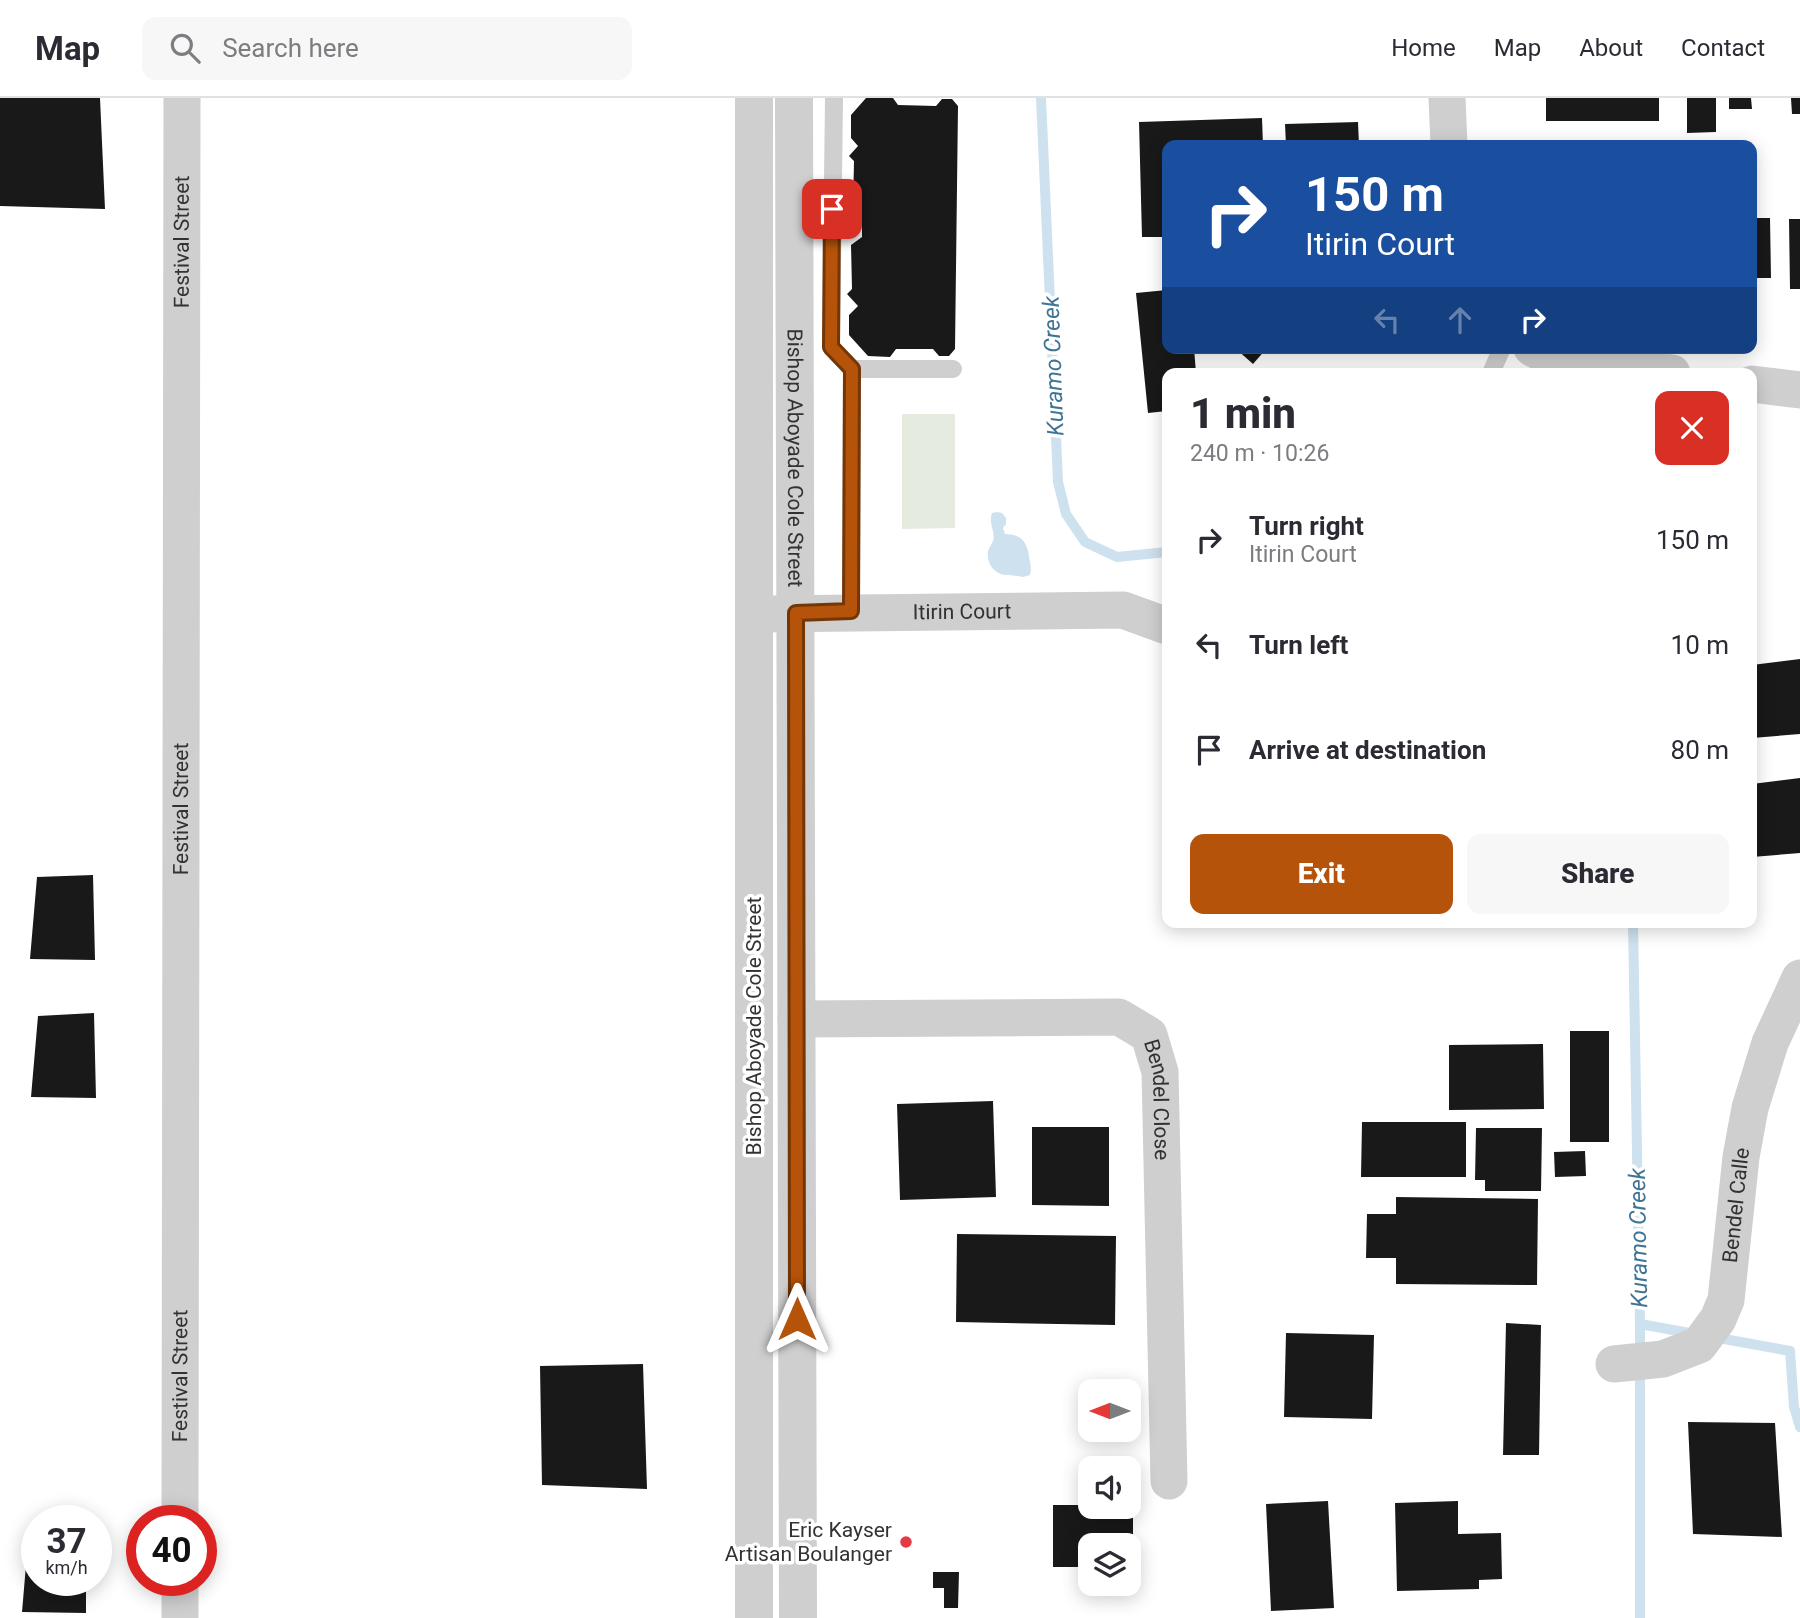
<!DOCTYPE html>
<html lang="en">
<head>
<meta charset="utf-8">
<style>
	:root { --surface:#fff; --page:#f7f7f7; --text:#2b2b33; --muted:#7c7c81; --line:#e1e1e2; --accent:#b45309 }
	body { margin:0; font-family:Roboto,sans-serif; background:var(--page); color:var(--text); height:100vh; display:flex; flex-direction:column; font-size:26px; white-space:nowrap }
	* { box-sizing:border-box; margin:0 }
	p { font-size:23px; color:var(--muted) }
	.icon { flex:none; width:38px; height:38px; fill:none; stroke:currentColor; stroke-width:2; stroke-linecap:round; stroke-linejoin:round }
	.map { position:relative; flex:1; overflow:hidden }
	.sheet { position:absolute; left:1162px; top:270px; width:595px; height:560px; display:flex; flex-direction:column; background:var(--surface); border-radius:14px; box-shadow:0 4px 18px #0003 }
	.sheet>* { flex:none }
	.hud { position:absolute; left:1162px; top:42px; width:595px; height:214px; border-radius:14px; box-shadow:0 4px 18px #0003; background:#1a4fa0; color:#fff; overflow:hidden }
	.needle { width:46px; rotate:270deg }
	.controls { position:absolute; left:1078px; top:1281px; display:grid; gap:14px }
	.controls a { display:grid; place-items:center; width:63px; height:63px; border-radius:14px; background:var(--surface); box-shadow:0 4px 18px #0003; font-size:35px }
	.speed { position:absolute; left:21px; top:1407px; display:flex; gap:14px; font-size:35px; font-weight:700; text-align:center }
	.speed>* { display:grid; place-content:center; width:91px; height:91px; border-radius:50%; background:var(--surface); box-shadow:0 4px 18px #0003; line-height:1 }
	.speed small { font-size:18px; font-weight:400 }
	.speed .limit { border:10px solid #d22; background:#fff; color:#111 }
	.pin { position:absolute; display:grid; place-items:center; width:60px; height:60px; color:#fff; margin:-30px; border-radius:14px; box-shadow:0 4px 10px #0006 }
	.me { position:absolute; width:77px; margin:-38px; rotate:0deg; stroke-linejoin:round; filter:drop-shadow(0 0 5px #0008) }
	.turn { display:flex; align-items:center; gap:24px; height:147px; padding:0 28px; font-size:32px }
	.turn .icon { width:91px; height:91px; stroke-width:2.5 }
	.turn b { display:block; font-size:49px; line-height:60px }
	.lanes { display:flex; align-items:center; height:66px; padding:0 28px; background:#0003; justify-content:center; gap:35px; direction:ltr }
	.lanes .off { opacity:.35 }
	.round { display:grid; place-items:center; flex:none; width:74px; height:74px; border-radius:14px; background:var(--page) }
	.headline { display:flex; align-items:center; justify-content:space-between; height:119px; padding:0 28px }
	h1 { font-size:42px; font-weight:800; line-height:52px }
	.action { display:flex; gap:14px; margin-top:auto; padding:14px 28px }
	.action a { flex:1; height:80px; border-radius:14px; background:var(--accent); color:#fff; font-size:28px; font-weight:800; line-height:80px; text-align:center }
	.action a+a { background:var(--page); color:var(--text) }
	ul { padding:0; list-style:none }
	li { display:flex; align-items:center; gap:21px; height:105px; padding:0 28px }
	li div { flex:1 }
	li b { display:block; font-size:26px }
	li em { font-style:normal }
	header { display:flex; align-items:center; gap:42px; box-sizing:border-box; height:98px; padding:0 35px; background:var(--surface); border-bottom:2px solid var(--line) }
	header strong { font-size:33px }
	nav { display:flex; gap:38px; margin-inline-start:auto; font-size:24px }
	.search { width:490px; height:63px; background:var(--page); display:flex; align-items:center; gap:18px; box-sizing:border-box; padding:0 24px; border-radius:14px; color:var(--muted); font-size:26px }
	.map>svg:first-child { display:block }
	.green { fill:#e5ebde }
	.water { fill:#cee1ee }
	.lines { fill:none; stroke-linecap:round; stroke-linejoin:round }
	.stream { stroke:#cee1ee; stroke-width:10 }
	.building { fill:#191919 }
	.service { stroke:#cfcfcf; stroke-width:18 }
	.minor { stroke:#cfcfcf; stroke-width:37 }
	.tertiary { stroke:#cfcfcf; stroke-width:38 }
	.route-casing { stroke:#753606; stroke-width:18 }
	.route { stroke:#b45309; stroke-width:12 }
	.poi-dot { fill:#e53944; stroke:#fff; stroke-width:2.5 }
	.labels { text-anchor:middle; stroke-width:7; stroke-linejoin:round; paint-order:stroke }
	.street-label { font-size:21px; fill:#323232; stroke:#fff }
	.poi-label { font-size:21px; fill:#323232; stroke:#fff; text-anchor:end }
	.water-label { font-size:23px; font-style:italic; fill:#3f7496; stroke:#fff }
</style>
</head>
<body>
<header>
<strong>Map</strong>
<div class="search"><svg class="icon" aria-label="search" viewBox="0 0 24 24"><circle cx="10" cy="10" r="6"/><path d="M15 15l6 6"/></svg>Search here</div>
<nav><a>Home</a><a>Map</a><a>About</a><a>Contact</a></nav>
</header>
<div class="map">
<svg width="1800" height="1520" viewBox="0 0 1800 1520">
	<rect width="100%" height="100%" fill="#fff"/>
	<path class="green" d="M902,316H955V430L902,431Z"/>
	<path class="water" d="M997,414L1002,415L1006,420V426L1003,430L1005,436C1021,436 1027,444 1029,458C1030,466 1032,469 1030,477L1023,479C1016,477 1013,478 1006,477C994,476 986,465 988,453C989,449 992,446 993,443C996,434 988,426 992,415Z"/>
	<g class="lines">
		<path class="stream" d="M1041,0L1058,384L1066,416L1085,444L1117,459L1167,454
			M1633,824L1640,1226L1695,1236
			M1640,1226V1520
			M1713,1239L1790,1253L1794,1309L1800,1329"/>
	</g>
	<path class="building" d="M0,0H100L105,111L0,108Z
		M866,0H893L898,7L936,8L942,1H952L958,8L955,251L949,258H939L933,251H896L890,259L868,258L849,237V217L858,208L847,196L852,191L851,147L862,139V118L853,111L854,63L849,58L858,48L851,40V17Z
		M1546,0H1659V23H1546Z
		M1687,0H1716V34L1687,35Z
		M1729,0H1751L1752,11H1729Z
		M1791,0H1800V16H1792Z
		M1262,20L1263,47H1167V139H1142L1139,24Z
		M1358,24L1359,47H1286L1285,26Z
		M1752,120H1770L1771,180H1752Z
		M1789,121H1800V191H1790Z
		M1167,192V250H1194L1196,275H1167V313L1148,315L1136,195Z
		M1235,250H1267L1253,266Z
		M1800,561V636L1752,640V567Z
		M1800,680V755L1752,759V686Z
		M93,777L95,862L30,861L37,779Z
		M94,915L96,1000L31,999L38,918Z
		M1570,933H1609V1044H1570Z
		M1543,946L1544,1011L1449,1012V947Z
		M993,1003L996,1099L900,1102L897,1006Z
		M1362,1024H1466V1079H1361Z
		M1032,1029H1109V1108L1032,1107Z
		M1476,1030H1542L1541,1093H1485V1082H1475Z
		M1585,1053L1586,1078L1555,1079L1554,1054Z
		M1396,1099L1538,1101L1537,1187L1396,1186V1160H1366L1367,1116H1396Z
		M957,1136L1116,1138L1115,1227L956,1224Z
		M1506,1225L1541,1227L1539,1357H1503Z
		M1286,1235L1374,1237L1372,1321L1284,1319Z
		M643,1266L647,1391L542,1387L540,1268Z
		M1688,1324L1775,1325L1782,1439L1693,1436Z
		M1328,1403L1334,1510L1271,1513L1266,1406Z
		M1458,1403V1436L1501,1435L1502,1481L1479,1482V1491L1397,1493L1395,1405Z
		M1053,1407H1090V1409H1129V1407H1133V1469H1129V1447H1090V1469H1053Z
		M29,1432H37V1482H86V1515L22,1514Z
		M933,1474H959L958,1510H944V1490H933Z"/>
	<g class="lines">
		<path class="service" d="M834,0L831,249L852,271L851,514
			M852,271H953
			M1491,275L1502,250"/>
		<g class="minor">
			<path d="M1447,0L1449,47"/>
			<path d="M1532,250L1546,257L1672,275"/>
			<path d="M1752,286L1800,292"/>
			<path id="s1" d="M754,516L1123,512L1167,528"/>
			<path id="s2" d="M796,921L1119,919L1149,937L1160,974L1169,1383"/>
			<path id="s3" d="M1614,1266L1663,1261L1699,1247L1718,1221L1726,1202L1741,1059L1750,1010L1770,945L1800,880"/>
			<path id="s4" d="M180,1423L182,0"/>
			<path d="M180,1520V1482"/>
		</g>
		<g class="tertiary">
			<path id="s5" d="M794,0L798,1520"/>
			<path d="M754,1520V0"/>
		</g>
	</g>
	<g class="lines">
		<g class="route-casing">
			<path id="route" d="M797,1221L796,515L851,513L852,271L831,249L832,111"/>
		</g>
		<use href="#route" class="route"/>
	</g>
	<circle class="poi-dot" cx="906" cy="1444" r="7"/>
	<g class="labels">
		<g class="street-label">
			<text dy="7" stroke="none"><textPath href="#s4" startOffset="1279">Festival Street</textPath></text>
			<text dy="7" stroke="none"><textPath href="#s5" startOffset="360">Bishop Aboyade Cole Street</textPath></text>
			<text dy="7" stroke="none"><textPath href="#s1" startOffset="208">Itirin Court</textPath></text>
			<text dy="7" stroke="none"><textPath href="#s4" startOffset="712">Festival Street</textPath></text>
			<text transform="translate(754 928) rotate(-90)" y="7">Bishop Aboyade Cole Street</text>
			<text dy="7" stroke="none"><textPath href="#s2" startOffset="424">Bendel Close</textPath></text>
			<text dy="7" stroke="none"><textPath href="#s3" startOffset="236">Bendel Calle</textPath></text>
			<text dy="7" stroke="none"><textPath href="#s4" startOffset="145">Festival Street</textPath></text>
		</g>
		<g class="poi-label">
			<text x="892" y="1439">Eric Kayser<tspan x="892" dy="24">Artisan Boulanger</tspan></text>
		</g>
		<g class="water-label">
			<text transform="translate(1053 268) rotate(-92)" y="8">Kuramo Creek</text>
			<text transform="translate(1638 1140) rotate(-91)" y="8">Kuramo Creek</text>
		</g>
	</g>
</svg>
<div class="controls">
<a><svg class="needle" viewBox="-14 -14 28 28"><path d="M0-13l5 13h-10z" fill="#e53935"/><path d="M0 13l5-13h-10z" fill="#7c7c81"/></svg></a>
<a><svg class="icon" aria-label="sound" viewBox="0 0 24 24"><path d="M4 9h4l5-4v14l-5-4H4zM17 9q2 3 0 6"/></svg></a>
<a><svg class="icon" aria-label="layers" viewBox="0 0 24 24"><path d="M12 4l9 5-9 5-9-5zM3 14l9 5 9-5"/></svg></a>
</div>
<div class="speed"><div>37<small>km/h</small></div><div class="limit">40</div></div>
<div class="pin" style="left:832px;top:111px;background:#d93025"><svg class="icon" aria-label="arrive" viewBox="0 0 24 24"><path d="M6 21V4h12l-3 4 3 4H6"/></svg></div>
<svg class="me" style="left:797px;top:1221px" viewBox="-20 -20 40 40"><path d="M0-17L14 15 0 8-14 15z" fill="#b45309" stroke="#fff" stroke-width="4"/></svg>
<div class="hud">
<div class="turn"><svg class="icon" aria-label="right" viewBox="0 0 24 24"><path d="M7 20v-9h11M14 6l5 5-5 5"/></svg><div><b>150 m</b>Itirin Court</div></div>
<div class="lanes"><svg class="icon off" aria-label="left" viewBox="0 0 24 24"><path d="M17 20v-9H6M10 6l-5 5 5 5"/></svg><svg class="icon off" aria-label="ahead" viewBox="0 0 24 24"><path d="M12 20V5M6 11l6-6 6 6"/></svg><svg class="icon" aria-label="right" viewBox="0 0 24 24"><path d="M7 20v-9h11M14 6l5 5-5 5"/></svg></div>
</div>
<section class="sheet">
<div class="headline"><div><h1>1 min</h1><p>240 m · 10:26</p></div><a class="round" style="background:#d93025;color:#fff"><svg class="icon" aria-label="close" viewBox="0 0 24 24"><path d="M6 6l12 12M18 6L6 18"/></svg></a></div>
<ul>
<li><svg class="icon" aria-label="right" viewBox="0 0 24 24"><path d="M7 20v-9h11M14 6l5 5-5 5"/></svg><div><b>Turn right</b><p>Itirin Court</p></div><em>150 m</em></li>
<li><svg class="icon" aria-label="left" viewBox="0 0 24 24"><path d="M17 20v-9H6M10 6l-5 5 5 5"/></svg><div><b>Turn left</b></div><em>10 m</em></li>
<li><svg class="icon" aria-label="arrive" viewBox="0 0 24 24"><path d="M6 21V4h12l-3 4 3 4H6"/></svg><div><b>Arrive at destination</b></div><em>80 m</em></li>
</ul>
<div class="action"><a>Exit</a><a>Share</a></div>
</section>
</div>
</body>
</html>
